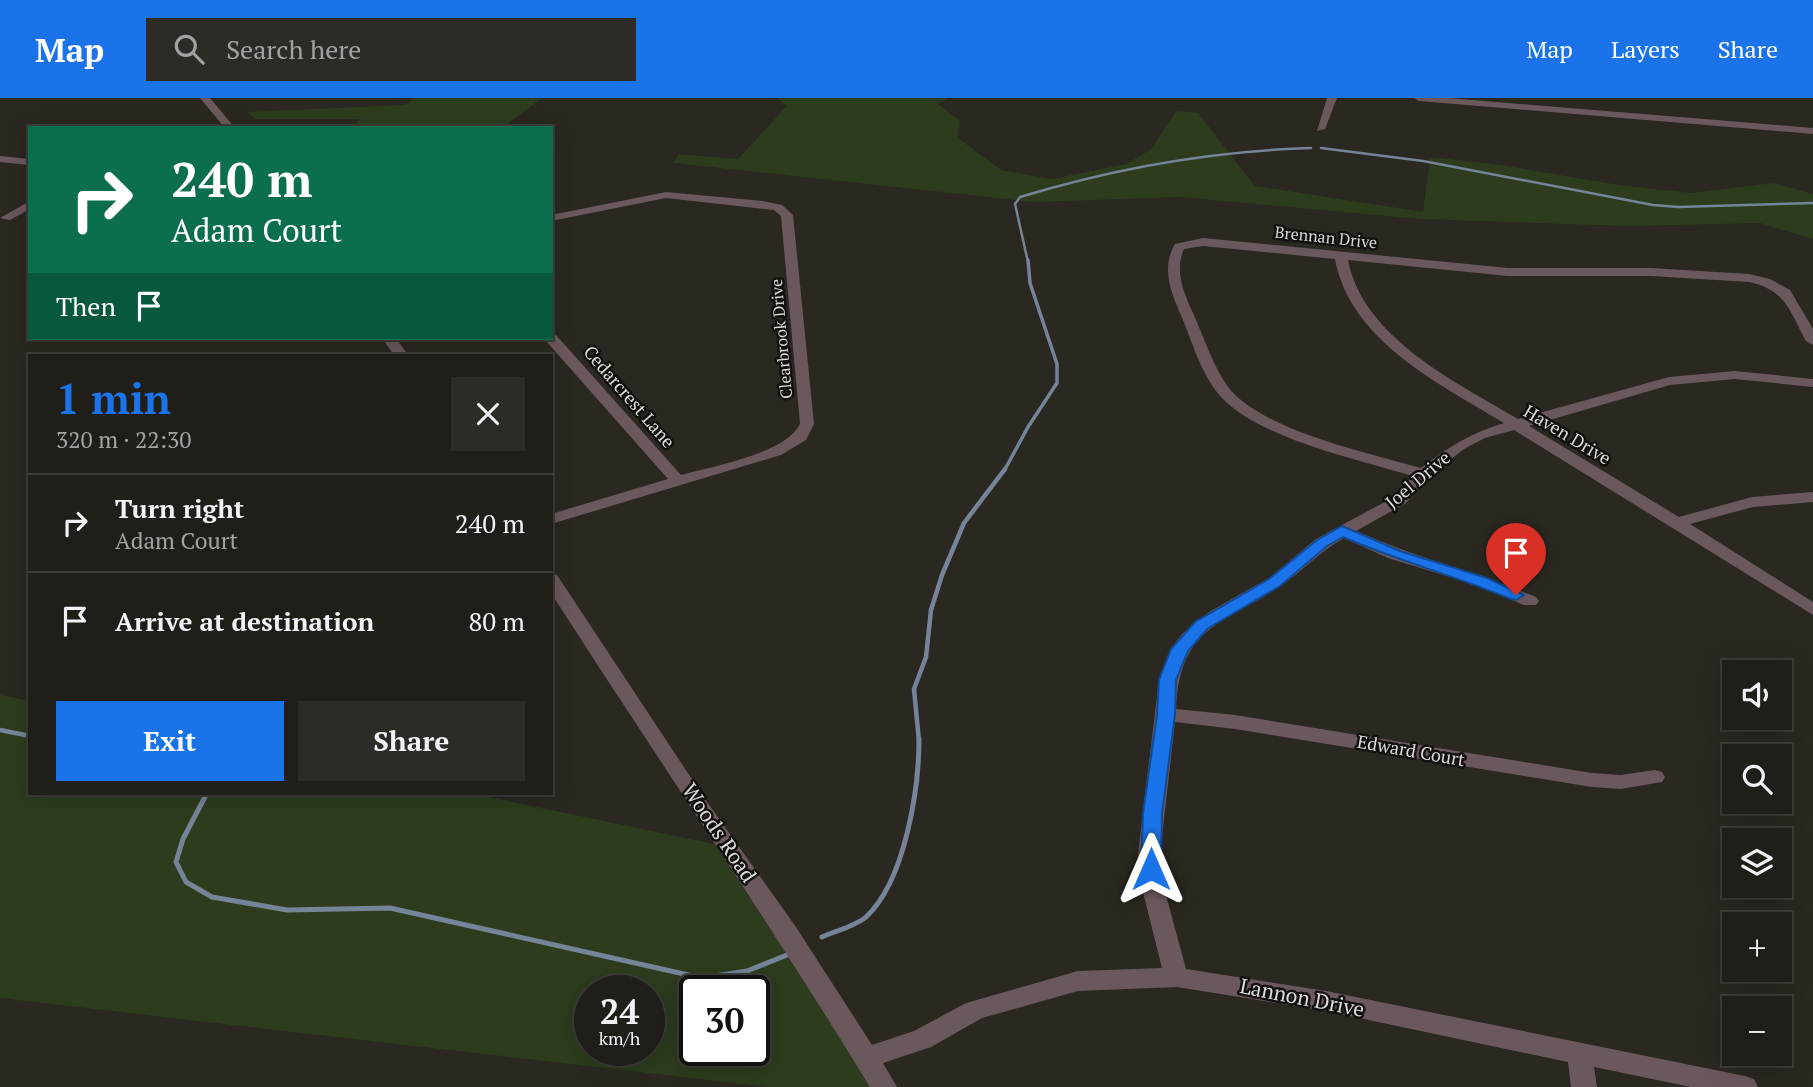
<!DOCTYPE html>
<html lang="en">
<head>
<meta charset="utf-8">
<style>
	:root { --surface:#201e19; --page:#2d2b26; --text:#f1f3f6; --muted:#a2a2a2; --line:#3d3c38; --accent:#1a73e8 }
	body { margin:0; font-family:"PT Serif",serif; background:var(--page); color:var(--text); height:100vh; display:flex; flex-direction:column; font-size:26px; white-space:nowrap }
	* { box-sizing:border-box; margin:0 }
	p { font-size:23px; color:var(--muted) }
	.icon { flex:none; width:38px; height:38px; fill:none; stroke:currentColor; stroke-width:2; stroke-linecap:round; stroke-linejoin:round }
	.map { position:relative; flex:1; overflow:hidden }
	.details { position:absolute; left:28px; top:256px; width:525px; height:441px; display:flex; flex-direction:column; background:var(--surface); border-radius:0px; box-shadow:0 4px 18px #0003,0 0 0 2px var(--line) }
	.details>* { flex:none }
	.top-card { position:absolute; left:28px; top:28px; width:525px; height:214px; border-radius:0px; box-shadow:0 4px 18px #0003,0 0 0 2px var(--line); background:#0b6e4f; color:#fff; overflow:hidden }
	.tools { position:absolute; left:1722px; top:562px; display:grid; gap:14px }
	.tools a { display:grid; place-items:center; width:70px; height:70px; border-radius:0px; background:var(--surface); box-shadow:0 4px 18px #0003,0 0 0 2px var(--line); font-size:35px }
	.speed { position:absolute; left:574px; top:877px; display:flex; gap:14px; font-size:35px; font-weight:700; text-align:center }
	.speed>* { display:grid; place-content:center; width:91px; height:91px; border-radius:50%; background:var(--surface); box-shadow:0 4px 18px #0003,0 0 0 2px var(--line); line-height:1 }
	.speed small { font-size:18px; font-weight:400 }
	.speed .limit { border:4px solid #111; border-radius:10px; background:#fff; color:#111 }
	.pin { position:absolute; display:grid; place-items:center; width:60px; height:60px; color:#fff; margin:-72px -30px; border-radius:50% 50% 50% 0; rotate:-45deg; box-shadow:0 0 7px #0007 }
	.pin .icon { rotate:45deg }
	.me { position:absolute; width:77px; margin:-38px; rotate:0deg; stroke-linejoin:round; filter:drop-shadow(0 0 5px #0008) }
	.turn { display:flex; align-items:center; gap:24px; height:147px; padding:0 28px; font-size:32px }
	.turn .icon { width:91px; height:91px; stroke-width:2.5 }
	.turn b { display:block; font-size:49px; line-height:60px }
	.then { display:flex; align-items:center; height:66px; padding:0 28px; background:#0003; gap:14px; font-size:26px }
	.round { display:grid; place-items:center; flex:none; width:74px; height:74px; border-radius:0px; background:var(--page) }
	.overview { display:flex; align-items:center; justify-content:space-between; height:119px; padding:0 28px }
	h1 { font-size:42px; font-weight:800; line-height:52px; color:var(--accent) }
	.cta { display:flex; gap:14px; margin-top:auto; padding:14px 28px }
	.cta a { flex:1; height:80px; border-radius:0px; background:var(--accent); color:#fff; font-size:28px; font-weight:800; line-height:80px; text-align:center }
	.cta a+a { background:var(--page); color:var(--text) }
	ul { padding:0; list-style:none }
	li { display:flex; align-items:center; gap:21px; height:98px; padding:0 28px; border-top:2px solid var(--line) }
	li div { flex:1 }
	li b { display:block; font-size:26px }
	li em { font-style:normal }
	header { display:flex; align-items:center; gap:42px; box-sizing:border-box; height:98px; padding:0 35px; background:var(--accent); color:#fff }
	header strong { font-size:33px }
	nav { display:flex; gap:38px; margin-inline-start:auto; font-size:24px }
	.search { width:490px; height:63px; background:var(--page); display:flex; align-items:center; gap:18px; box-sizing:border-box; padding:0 24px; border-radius:0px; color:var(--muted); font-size:26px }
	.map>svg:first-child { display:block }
	.green { fill:#2d3c1d; fill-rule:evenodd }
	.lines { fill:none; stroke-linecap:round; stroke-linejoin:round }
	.stream-far3 { stroke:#768499; stroke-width:2.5 }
	.stream-far2 { stroke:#768499; stroke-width:3.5 }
	.stream-far1 { stroke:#768499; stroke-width:4.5 }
	.stream { stroke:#768499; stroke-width:5 }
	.minor { fill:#6b585d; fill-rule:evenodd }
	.route { fill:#1a73e8; stroke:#114b97; stroke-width:2 }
	.labels { text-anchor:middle; stroke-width:5; stroke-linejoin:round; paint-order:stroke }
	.far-street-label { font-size:16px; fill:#dcdad6; stroke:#12110e }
	.street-label { font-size:18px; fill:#dcdad6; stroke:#12110e }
	.near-street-label { font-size:21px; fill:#dcdad6; stroke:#12110e }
</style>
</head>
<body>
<header>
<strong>Map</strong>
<div class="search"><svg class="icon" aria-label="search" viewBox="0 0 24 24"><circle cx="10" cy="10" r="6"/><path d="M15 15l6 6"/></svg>Search here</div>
<nav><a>Map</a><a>Layers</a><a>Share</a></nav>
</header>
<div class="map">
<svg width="1813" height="989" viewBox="0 0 1813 989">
	<rect width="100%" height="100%" fill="#2a2821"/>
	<path class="green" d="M413,0H542L502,30H351L360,21H255L247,14L406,7Z
		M777,0H948L938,6L960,23L958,40L1001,72L1052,81L1127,66L1151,51L1176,13L1198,15L1255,88L1423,114L1430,59L1500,67L1619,87L1691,95L1774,85L1813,96V141L1760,125L1629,128L1420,121L1181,99L1034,104L674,65L678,56L738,61L787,8Z
		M0,597L30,603V695H470L714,746L875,989H769L0,900ZM590,892H649V952H590ZM695,892H754V952H695Z"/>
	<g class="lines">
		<path class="stream-far3" d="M1321,50L1423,63L1653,107L1678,109L1813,105
			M1028,164L1015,106L1020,99C1115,70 1212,53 1311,50"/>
		<path class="stream-far2" d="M1004,373L1028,329L1057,285V266L1030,185L1028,162"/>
		<path class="stream-far1" d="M0,632L30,638
			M919,643L914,591L926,559L931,512L942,477L964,425L1005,371"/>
		<path class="stream" d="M207,695L183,741L176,764L186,784L212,799L287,812L390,810L702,880L747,873L787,857
			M822,839C835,833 856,828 866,819C905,783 919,691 919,641"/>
		<path class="minor" d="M200,0H210L235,30H225Z
			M1327,0H1337L1325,31L1317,33Z
			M1414,0H1448L1813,30V36L1419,3Z
			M0,58L30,61V67L0,64Z
			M666,94L763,103L782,107L793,117L814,326L806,342L781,357L551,426V416L668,381L546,243L545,240H551V236L556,237L681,377C713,368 785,356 800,326L781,118L774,112L666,100L551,123V117Z
			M30,103V111L10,122L0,120Z
			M1203,140L1508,170H1651L1749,176L1770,181L1790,192L1813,231V247L1806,243C1789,212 1786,192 1749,184L1651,178H1508L1348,162C1363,240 1456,284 1518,321L1669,279L1735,273L1813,281V289L1735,281L1670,287L1529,328L1679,419L1752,399L1813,394V404L1753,409L1690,426L1813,504V517L1514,332L1485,340L1464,351L1428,379L1406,405L1356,433C1415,459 1477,475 1536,499L1539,503L1536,507H1524L1476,487L1388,460L1344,440C1320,453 1302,474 1279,489C1220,527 1180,529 1176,611L1235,617L1592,675L1621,677L1655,672L1662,674L1665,679L1662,684L1621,691L1592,689L1235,631L1175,624L1160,756L1163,786L1186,871L1326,893L1745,978L1754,981L1758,989H1691L1594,969L1597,989H1571L1568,964L1326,913L1177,889L1078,893L982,920L931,949L883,965L897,989H870C768,822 657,660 551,495V476L557,477L705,701L796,829L872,947L914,933L966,905L1078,873L1162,870L1141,786L1138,756L1159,582L1171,551L1182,536L1209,514L1269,480L1316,441L1394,399L1413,378C1360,362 1263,341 1224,302C1203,281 1194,249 1183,222C1172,196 1160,172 1175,146ZM1203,148L1335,161C1350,243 1440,286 1504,325C1471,335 1448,349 1421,370C1369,355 1262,332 1229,290C1214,270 1206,245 1196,222C1186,199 1173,176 1184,151Z
			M382,240H396L408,257H394Z"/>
	</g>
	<path class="route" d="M1342,428L1400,453L1487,480L1524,497L1516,502L1511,501C1456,478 1398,463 1343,439L1327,448L1280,488L1207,531L1188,553L1176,582L1175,617L1162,715L1161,771L1158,776L1151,779L1144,776L1141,771L1143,715L1157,617L1159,582L1171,551L1195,524L1269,481L1317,442Z"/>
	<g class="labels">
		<g class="far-street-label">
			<text transform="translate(1326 139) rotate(6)" y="6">Brennan Drive</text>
			<text transform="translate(781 241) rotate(-95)" y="6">Clearbrook Drive</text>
		</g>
		<g class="street-label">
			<text transform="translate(629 299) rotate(49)" y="6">Cedarcrest Lane</text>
			<text transform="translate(1567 337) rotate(31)" y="6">Haven Drive</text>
			<text transform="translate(1418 382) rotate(-40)" y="6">Joel Drive</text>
			<text transform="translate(1411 653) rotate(10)" y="6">Edward Court</text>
		</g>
		<g class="near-street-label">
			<text transform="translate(719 735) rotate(56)" y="7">Woods Road</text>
			<text transform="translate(1302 900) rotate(11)" y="7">Lannon Drive</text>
		</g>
	</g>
</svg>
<div class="tools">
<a><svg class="icon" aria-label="sound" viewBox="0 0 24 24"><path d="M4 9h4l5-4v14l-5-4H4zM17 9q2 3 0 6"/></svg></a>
<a><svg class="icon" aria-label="search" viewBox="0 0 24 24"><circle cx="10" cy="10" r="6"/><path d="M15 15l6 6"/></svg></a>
<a><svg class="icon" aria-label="layers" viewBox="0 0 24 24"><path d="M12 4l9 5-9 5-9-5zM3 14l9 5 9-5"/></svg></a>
<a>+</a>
<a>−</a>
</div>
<div class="speed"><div>24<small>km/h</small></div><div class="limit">30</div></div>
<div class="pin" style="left:1516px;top:497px;background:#d93025"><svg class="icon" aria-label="arrive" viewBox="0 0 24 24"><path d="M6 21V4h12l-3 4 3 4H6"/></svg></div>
<svg class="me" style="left:1151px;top:771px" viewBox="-20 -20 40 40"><path d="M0-17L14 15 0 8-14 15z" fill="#1a73e8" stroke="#fff" stroke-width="4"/></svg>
<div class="top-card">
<div class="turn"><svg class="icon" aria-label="right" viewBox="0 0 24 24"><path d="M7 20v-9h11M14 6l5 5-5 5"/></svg><div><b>240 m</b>Adam Court</div></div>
<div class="then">Then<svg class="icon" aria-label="arrive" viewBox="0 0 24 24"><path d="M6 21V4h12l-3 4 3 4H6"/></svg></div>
</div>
<section class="details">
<div class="overview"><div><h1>1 min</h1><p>320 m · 22:30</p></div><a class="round"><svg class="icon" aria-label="close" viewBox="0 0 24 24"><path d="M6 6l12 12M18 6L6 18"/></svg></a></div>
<ul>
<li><svg class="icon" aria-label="right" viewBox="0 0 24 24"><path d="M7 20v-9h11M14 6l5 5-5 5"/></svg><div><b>Turn right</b><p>Adam Court</p></div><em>240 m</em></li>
<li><svg class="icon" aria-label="arrive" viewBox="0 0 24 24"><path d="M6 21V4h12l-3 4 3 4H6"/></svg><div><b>Arrive at destination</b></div><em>80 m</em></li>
</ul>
<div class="cta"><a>Exit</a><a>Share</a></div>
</section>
</div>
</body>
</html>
